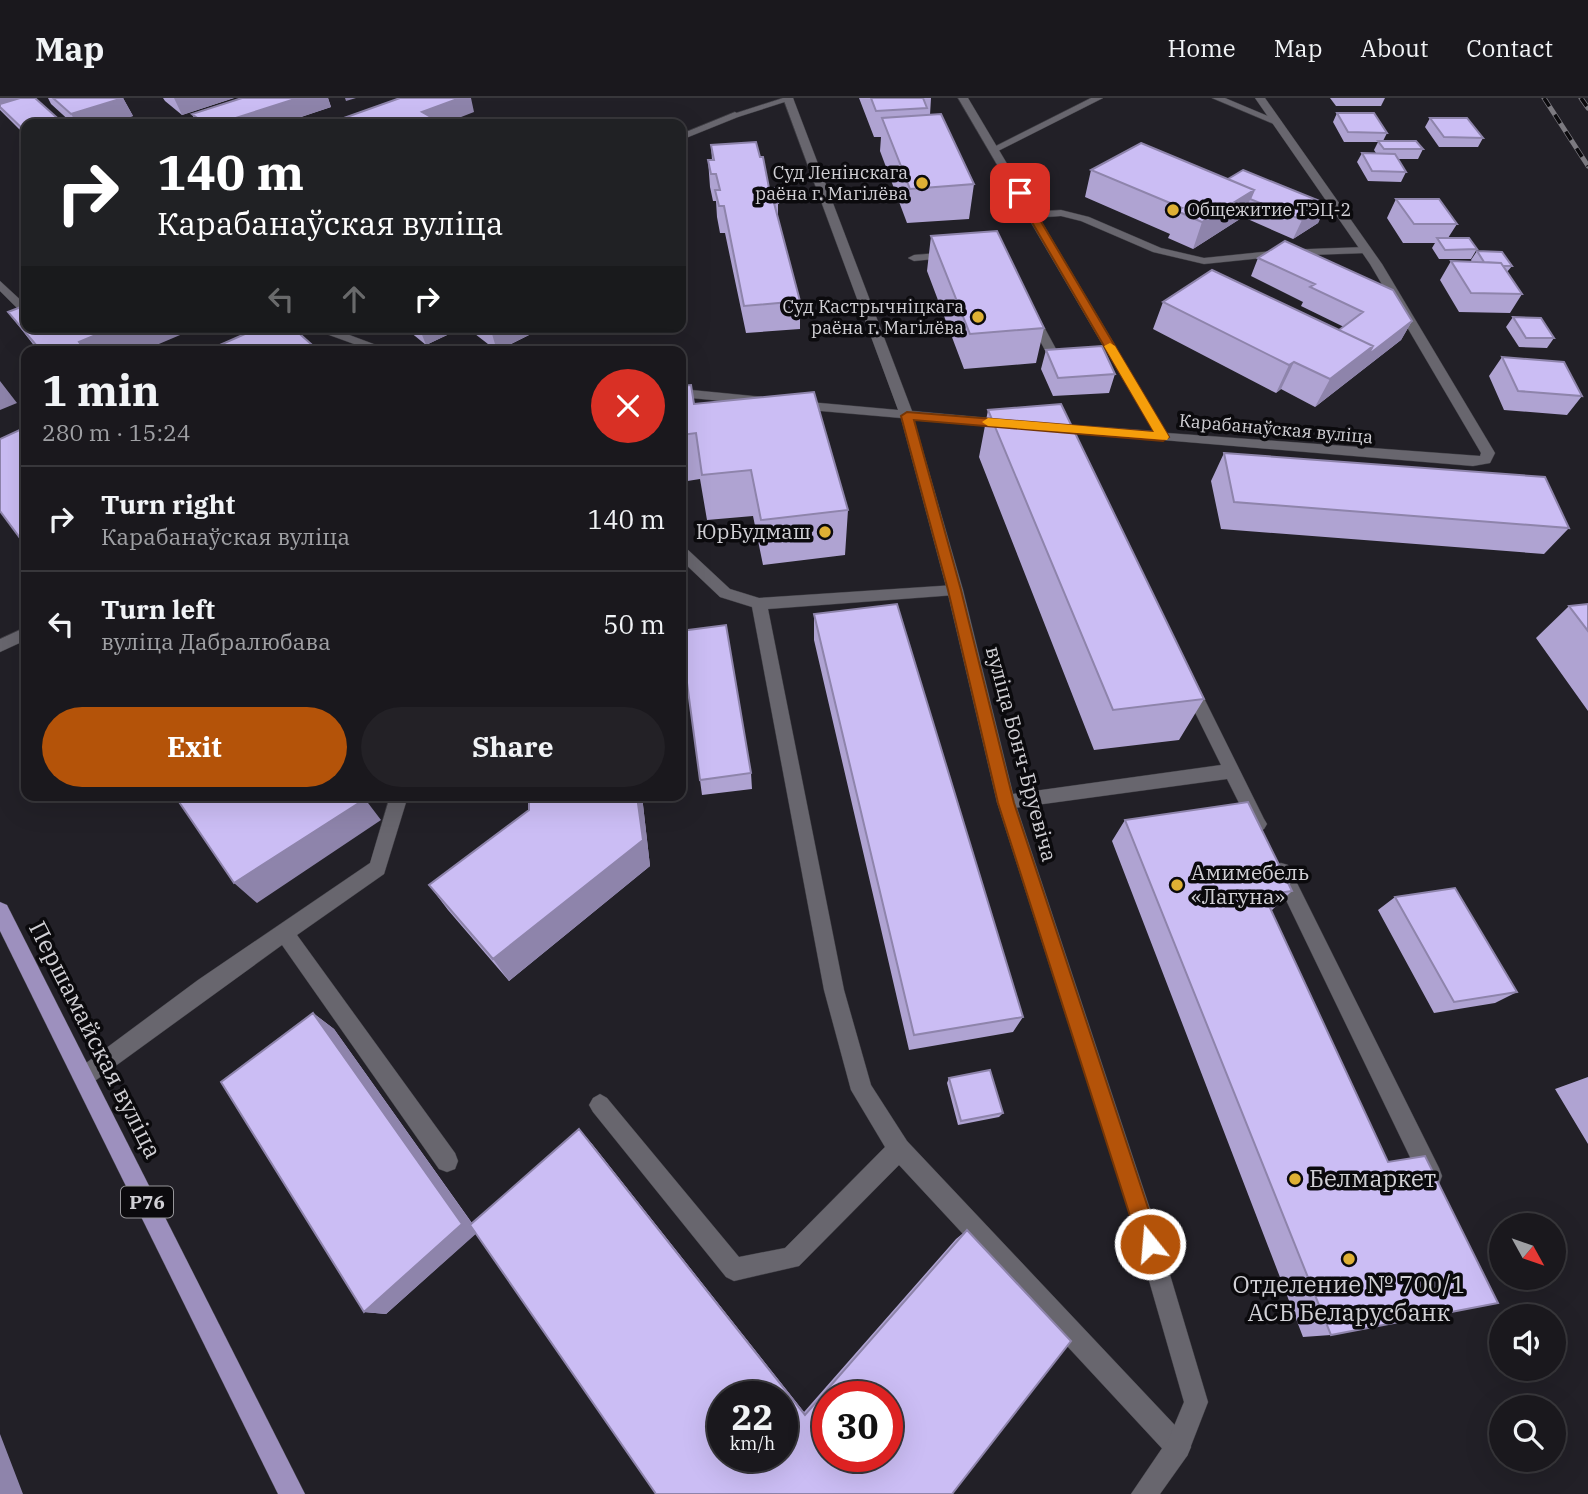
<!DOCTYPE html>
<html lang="en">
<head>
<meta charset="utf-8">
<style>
	:root { --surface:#1a181d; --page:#232126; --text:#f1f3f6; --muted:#9fa0a4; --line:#38373b; --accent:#b45309 }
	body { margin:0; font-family:"IBM Plex Serif",serif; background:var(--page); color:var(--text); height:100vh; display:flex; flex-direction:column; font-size:26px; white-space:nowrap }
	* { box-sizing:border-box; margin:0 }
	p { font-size:23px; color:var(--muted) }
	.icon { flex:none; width:38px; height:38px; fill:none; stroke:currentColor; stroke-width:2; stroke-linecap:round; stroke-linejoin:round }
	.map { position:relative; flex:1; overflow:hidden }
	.details { position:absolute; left:21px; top:248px; width:665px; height:455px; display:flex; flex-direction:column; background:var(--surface); border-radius:14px; box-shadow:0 7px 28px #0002,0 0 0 2px var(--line) }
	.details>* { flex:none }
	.banner { position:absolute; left:21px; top:21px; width:665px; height:214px; border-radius:14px; box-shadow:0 7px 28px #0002,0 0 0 2px var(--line); background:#202124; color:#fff; overflow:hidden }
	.needle { width:46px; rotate:130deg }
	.buttons { position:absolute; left:1489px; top:1115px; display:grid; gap:14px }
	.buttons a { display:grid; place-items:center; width:77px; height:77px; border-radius:50%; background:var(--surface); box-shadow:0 7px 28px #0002,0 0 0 2px var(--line); font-size:35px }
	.speed { position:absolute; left:707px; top:1283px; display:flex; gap:14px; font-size:35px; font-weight:700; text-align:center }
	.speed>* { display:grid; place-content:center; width:91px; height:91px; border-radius:50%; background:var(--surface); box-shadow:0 7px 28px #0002,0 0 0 2px var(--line); line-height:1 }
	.speed small { font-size:18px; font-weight:400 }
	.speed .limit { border:10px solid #d22; background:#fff; color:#111 }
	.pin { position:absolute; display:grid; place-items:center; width:60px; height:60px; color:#fff; margin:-30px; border-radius:14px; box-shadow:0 4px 10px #0006 }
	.me { position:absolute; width:77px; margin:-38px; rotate:343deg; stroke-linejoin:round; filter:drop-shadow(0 0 5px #0008) }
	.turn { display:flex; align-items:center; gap:24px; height:147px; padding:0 21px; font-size:32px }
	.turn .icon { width:91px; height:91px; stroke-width:2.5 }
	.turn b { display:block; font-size:49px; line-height:60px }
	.lanes { display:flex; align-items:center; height:66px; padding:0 21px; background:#0003; justify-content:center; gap:35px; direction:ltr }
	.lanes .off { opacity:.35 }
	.round { display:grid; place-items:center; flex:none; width:74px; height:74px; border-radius:37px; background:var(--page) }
	.headline { display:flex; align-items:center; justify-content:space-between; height:119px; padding:0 21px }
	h1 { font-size:42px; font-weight:800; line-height:52px }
	.button { display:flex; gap:14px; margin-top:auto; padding:14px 21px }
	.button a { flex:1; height:80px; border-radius:42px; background:var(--accent); color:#fff; font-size:28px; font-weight:800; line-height:80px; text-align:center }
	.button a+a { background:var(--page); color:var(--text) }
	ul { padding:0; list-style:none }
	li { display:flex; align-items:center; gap:21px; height:105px; padding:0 21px; border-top:2px solid var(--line) }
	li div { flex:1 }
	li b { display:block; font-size:26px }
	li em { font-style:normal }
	header { display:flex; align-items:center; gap:42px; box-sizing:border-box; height:98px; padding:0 35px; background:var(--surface); border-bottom:2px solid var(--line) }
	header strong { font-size:33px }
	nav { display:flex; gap:38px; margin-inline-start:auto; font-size:24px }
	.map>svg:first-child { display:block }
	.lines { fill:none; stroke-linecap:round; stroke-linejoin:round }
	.lane-casing { stroke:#3e3d43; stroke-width:1 }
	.street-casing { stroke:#3e3d43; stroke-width:1 }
	.primary-casing { stroke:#3e3d43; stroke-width:1 }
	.lane { fill:#68666e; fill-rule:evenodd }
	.street { fill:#68666e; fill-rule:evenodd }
	.primary { fill:#9d90be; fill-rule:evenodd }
	.rail-casing { stroke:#7c7a80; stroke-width:5 }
	.rail { stroke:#0b0a0d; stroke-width:3.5; stroke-dasharray:10; stroke-linecap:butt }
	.wall { fill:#afa3d2 }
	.shaded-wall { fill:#8e84ab }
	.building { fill:#cbbdf4; stroke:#8e84ab; stroke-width:2; fill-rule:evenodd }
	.route { fill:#b45309; stroke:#753606; stroke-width:2 }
	.slow { fill:#f59e0b }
	.poi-dot { fill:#dfb034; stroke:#0b0a0d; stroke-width:2.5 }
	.labels { text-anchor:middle; stroke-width:7; stroke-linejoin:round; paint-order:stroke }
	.far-poi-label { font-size:18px; fill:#d1d0d5; stroke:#0b0a0d; text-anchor:end }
	.far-street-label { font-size:18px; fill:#d1d0d5; stroke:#0b0a0d }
	.shield { fill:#0b0a0d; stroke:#969599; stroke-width:2 }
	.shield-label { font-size:19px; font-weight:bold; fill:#d1d0d5 }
	.poi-label { font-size:21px; fill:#d1d0d5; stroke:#0b0a0d; text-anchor:end }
	.street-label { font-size:21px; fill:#d1d0d5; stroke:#0b0a0d }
	.near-street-label { font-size:24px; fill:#d1d0d5; stroke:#0b0a0d }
	.near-poi-label { font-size:24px; fill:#d1d0d5; stroke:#0b0a0d; text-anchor:start }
</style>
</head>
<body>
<header>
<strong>Map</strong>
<nav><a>Home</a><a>Map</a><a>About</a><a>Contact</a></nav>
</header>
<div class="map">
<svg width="1588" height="1396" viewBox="0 0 1588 1396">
	<rect width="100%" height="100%" fill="#222027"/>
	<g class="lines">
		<g class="lane-casing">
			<path id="lane" d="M783,0L794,1L738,19L730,17Z
				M1091,0H1103L998,53L990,51Z
				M1212,0H1225L1282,24L1274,26Z
				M1061,112L1089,119L1161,150L1204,160L1282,152L1366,149L1371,152L1366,155L1282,158L1204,166L1153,154L1081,123L1061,118L1032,120L1027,117L1032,114Z
				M0,183L26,207V216L22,215L0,193Z
				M681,449L686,450L730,491L759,500L955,487L963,492L955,497L768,511L844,892L871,987L907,1043L1187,1340L1191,1349L1187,1358L1178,1362L1169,1358L899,1067L799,1168L734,1183L726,1179L593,1014L589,1007L593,1000L600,996L607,1000L739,1159L785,1150L885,1049L851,992L824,892L752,509L720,499L681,462Z
				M26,529V542L0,554V541Z
				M1190,582L1196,584L1264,721L1267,726L1264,731L1258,734L1252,731L1227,681L1006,711L1000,709L997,704L1000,699L1006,697L1221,667L1182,588Z
				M390,698H408L384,776L297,837L455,1055L458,1063L455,1071L447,1074L439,1071L282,847L92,985L85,988L78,985L75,978L78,971L198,882L370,765Z
				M1281,765L1288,767L1439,1070L1442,1078L1439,1086L1431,1089L1423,1086L1272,773L1274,767Z"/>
		</g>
		<g class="street-casing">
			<path id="street" d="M783,0H793L912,313L1010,322L1017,326L1010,330L914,322L963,492L1015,704L1153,1120L1208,1304L1187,1358L1160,1396H1131L1169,1340L1184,1304L1131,1120L997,704L947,492L901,320L798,311L792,307L798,303L898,312Z
				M958,0H968L1167,335L1480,358L1481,355L1370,166L1255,0H1265L1382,166L1495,355L1490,365L1473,368L1044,332L1042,329L1049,325L1153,333Z
				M735,14L740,17L738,19L681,42V36Z
				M951,154L955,155V159L914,163L908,160L914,157Z
				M1028,214H1036L1056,251L1075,252V258H1048L1026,216Z
				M294,229H328L395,254H376L310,230L256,254H239Z
				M681,291L763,299L769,303L763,307L681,299Z"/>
		</g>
		<g class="primary-casing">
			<path id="primary" d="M0,804L7,807L305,1396H278L0,833Z"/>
		</g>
		<use href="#lane" class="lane"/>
		<use href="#street" class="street"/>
		<use href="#primary" class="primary"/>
		<g class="rail-casing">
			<path id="rail" d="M1544,0L1588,68
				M1581,0L1588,10"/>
		</g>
		<use href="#rail" class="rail"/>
	</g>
	<path class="wall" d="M0,0L26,26V38L0,12Z
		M48,0H123L133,18L106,26H73L51,6Z
		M163,0H234L182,17L165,3Z
		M242,0H328L331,9L280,26H197L192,16Z
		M859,0H931L930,17L974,86L969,121L907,125L880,53L881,39H874Z
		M1330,0H1385L1381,8H1336Z
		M1337,15L1387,35L1383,43L1423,51L1418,61H1398L1406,74L1401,84L1368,83L1357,64L1362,55H1376L1374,52L1378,44H1344L1333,24Z
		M1430,20L1483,40L1478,49H1439L1425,29Z
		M711,47L769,90L778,105V119L800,203V231L746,235L725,135H720L717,119L716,103H713L710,89L708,62H712Z
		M1091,72L1228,81L1327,106L1318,125L1293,141L1243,119L1193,151L1168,140L1170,136L1085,99Z
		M1396,101L1457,126L1448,140L1477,151L1471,161H1439L1432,150L1435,145H1403L1387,120Z
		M931,138L1044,230L1036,265L964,271L927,173Z
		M1477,153L1512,168L1507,174L1522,196L1510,215L1459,214L1440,182L1451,163L1472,164L1471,162Z
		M1258,160L1412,223L1401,242L1315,309L1281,291L1276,295L1153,231L1163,204L1339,232L1344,229L1301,208L1303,204L1251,178Z
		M8,214L140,254H39Z
		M1513,219L1554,240L1547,250L1519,249L1506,229Z
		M404,229H464L426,247Z
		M466,229H545L497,253Z
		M1046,252L1115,276L1109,295L1053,298L1041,271Z
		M1502,259L1582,298L1567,317L1504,312L1489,278Z
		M681,288L694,306L848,412L845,457L763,467L753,418L707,422L700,381L681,384Z
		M988,312L1204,601L1179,642L1094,652L979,359Z
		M1224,355L1569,430L1544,456L1221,431L1211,383Z
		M1588,506V613L1536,540L1569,508Z
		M814,516L1023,919L1013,934L909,952L814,542Z
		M681,540L751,675L752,691L702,697Z
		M529,698H642L650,768L509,883L448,812L429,787L529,712Z
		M1125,722L1292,793L1271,813L1388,1064L1331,1237L1303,1239L1112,743Z
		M1395,799L1517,894L1495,905L1434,915L1378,812Z
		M313,915L334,931L472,1125L579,1031L592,1046L804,1314L956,1141L967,1132L1071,1243L656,1396L476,1135L386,1216L364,1214Z
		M1588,979V1046L1555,991Z
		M949,980L1003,1015L999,1019L958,1027L947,985Z"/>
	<path class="shaded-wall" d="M0,0H34L0,9Z
		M123,0L133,18L106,26H77L71,16Z
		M174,0H234L182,17Z
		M298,0H328L331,9L280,26H217Z
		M345,0H356L346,3Z
		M460,0H471L474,14L443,26L422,14Z
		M1254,92L1243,119L1193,151L1202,124Z
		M1327,106L1318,125L1293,141L1302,122Z
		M1412,223L1401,242L1315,309L1330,281L1373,248Z
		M115,229H199L140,254H68L79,244Z
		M419,229H464L426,247Z
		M490,229H545L497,253Z
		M1294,264L1281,291L1276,295L1289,267Z
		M0,283L17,305L0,312Z
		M637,698H642L650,768L509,883L493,861Z
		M365,701L381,722L257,805L234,785Z
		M313,915L334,931L478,1134L386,1216L364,1214Z
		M579,1031L592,1046L804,1314L805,1317Z
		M0,1336L23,1396H0Z"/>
	<path class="building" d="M20,0H35L63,25L60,26H26V34L0,9V6Z
		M53,0H123L71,16Z
		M242,0H298L217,26H205L192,16Z
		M400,0H460L422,14L443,26H327Z
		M871,0H923L927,10L876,13Z
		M1337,15H1374L1387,35L1348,34Z
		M941,16L974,86L910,91L882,20Z
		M1430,20H1467L1483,40L1444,39Z
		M1378,43H1416L1423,51H1384Z
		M756,44L760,59H763L769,90H774L778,105H774L800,203L744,208L724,108H719L715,92H720L716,76H711L708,62H714L711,47Z
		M1141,45L1254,92L1202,124L1177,113L1182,110L1091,72Z
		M1362,55L1395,56L1406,74L1372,73Z
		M1243,72L1327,106L1302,122L1250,101L1254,92L1228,81Z
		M1396,101H1439L1457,126H1414Z
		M997,133L1044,230L970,236L931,138Z
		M1437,140H1469L1477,151L1445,152Z
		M1285,143L1393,192L1412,223L1368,257L1373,248L1339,232L1363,214L1310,189L1315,186L1258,160Z
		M1477,153L1502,154L1512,168H1503L1501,165L1484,164Z
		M1451,163L1501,165L1522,196L1471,195Z
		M1212,172L1373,248L1330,281L1294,264L1289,267L1163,204Z
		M26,207V229H115L79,244L82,248L68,254H42L8,214Z
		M1513,219L1541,220L1554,240H1526Z
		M261,229H292L320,254H204Z
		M1102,248L1115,276L1058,280L1046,252Z
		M1502,259L1564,264L1582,298L1518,293Z
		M691,287L694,306L814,294L848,412L761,422L751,372L702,377L696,335L681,337V288Z
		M1061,306L1204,601L1113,612L988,312Z
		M26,329V443L23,444L0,413V341Z
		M1224,355L1545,379L1569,430L1234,404Z
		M897,506L1023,919L914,937L814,516Z
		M1588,506V533L1569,508Z
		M726,527L751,675L700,682L681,540V533Z
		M175,698H363L365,701L234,785Z
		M529,698H637L643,742L493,861L429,787L529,712Z
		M1248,704L1292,793L1264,797L1388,1064L1425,1058L1498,1205L1331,1237L1125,722Z
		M1455,790L1517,894L1454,904L1395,799Z
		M313,915L462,1126L364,1214L221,984Z
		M990,972L1003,1015L961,1023L949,980Z
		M579,1031L805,1317L967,1132L1071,1243L952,1396H656L470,1127ZM723,1298H782V1358H723ZM828,1298H887V1358H828Z"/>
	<path class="route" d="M1020,92L1024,95L1169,339L1163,343L914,322L961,492L1014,705L1160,1146L1157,1154L1150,1157L1142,1154L1139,1146L998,705L948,492L901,318L907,314L1154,334L1015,95Z"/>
	<path class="slow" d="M1110,245L1115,248L1169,339L1167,342L988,328L982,324L988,320L1154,334L1104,248Z"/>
	<g class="poi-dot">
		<circle cx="922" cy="85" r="7"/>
		<circle cx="1173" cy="112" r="7"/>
		<circle cx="978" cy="219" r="7"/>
		<circle cx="825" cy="434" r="7"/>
		<circle cx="1177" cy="787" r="7"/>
		<circle cx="1295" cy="1081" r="7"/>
		<circle cx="1349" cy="1161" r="7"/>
	</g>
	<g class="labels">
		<g class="far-poi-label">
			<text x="908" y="81">Суд Ленінскага<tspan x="908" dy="21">раёна г. Магілёва</tspan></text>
			<text x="1187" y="118" text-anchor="start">Общежитие ТЭЦ-2</text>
			<text x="964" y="215">Суд Кастрычніцкага<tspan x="964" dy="21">раёна г. Магілёва</tspan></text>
		</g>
		<g class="far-street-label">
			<text transform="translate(1276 331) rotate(5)" y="6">Карабанаўская вуліца</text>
		</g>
		<rect class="shield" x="121" y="1088.5" width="52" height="31" rx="5"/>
		<g class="shield-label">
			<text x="147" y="1111">Р76</text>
		</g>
		<g class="poi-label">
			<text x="811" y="441">ЮрБудмаш</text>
			<text x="1191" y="782" text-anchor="start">Амимебель<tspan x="1191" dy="24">«Лагуна»</tspan></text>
		</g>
		<g class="street-label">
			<text transform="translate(1021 656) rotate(75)" y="7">вуліца Бонч-Бруевіча</text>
		</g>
		<g class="near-street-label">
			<text transform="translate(95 942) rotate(63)" y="8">Першамайская вуліца</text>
		</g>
		<g class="near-poi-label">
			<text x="1309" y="1089">Белмаркет</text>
			<text x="1349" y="1195" text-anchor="middle">Отделение № 700/1<tspan x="1349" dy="28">АСБ Беларусбанк</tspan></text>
		</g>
	</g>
</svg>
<div class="buttons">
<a><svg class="needle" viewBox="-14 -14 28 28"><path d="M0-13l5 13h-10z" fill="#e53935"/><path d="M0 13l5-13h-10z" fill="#9fa0a4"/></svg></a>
<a><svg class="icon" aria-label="sound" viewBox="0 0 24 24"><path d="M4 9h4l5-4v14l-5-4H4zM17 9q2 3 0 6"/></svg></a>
<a><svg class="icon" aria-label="search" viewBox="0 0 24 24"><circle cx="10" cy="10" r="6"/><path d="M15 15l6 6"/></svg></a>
</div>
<div class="speed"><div>22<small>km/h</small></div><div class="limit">30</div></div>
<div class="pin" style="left:1020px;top:95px;background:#d93025"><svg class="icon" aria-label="arrive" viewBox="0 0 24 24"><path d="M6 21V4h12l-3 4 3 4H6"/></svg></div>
<svg class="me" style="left:1150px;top:1146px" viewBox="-20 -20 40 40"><circle r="17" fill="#b45309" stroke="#fff" stroke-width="3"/><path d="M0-11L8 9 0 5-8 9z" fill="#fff"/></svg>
<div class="banner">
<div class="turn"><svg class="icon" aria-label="right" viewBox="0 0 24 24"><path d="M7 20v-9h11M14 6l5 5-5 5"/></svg><div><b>140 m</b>Карабанаўская вуліца</div></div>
<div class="lanes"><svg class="icon off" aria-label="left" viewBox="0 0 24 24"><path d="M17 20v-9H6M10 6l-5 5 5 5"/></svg><svg class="icon off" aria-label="ahead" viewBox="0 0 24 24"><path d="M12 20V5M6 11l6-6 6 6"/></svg><svg class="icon" aria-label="right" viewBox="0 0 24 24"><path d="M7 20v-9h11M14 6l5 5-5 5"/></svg></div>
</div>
<section class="details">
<div class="headline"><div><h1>1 min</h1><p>280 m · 15:24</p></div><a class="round" style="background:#d93025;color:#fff"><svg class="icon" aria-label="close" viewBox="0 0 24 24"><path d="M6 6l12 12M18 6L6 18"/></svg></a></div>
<ul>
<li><svg class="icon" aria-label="right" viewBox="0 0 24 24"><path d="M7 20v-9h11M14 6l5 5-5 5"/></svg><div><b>Turn right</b><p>Карабанаўская вуліца</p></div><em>140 m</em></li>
<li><svg class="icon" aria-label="left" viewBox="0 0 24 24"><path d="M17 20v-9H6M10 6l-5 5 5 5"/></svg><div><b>Turn left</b><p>вуліца Дабралюбава</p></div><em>50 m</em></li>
</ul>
<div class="button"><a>Exit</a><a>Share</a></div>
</section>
</div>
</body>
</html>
